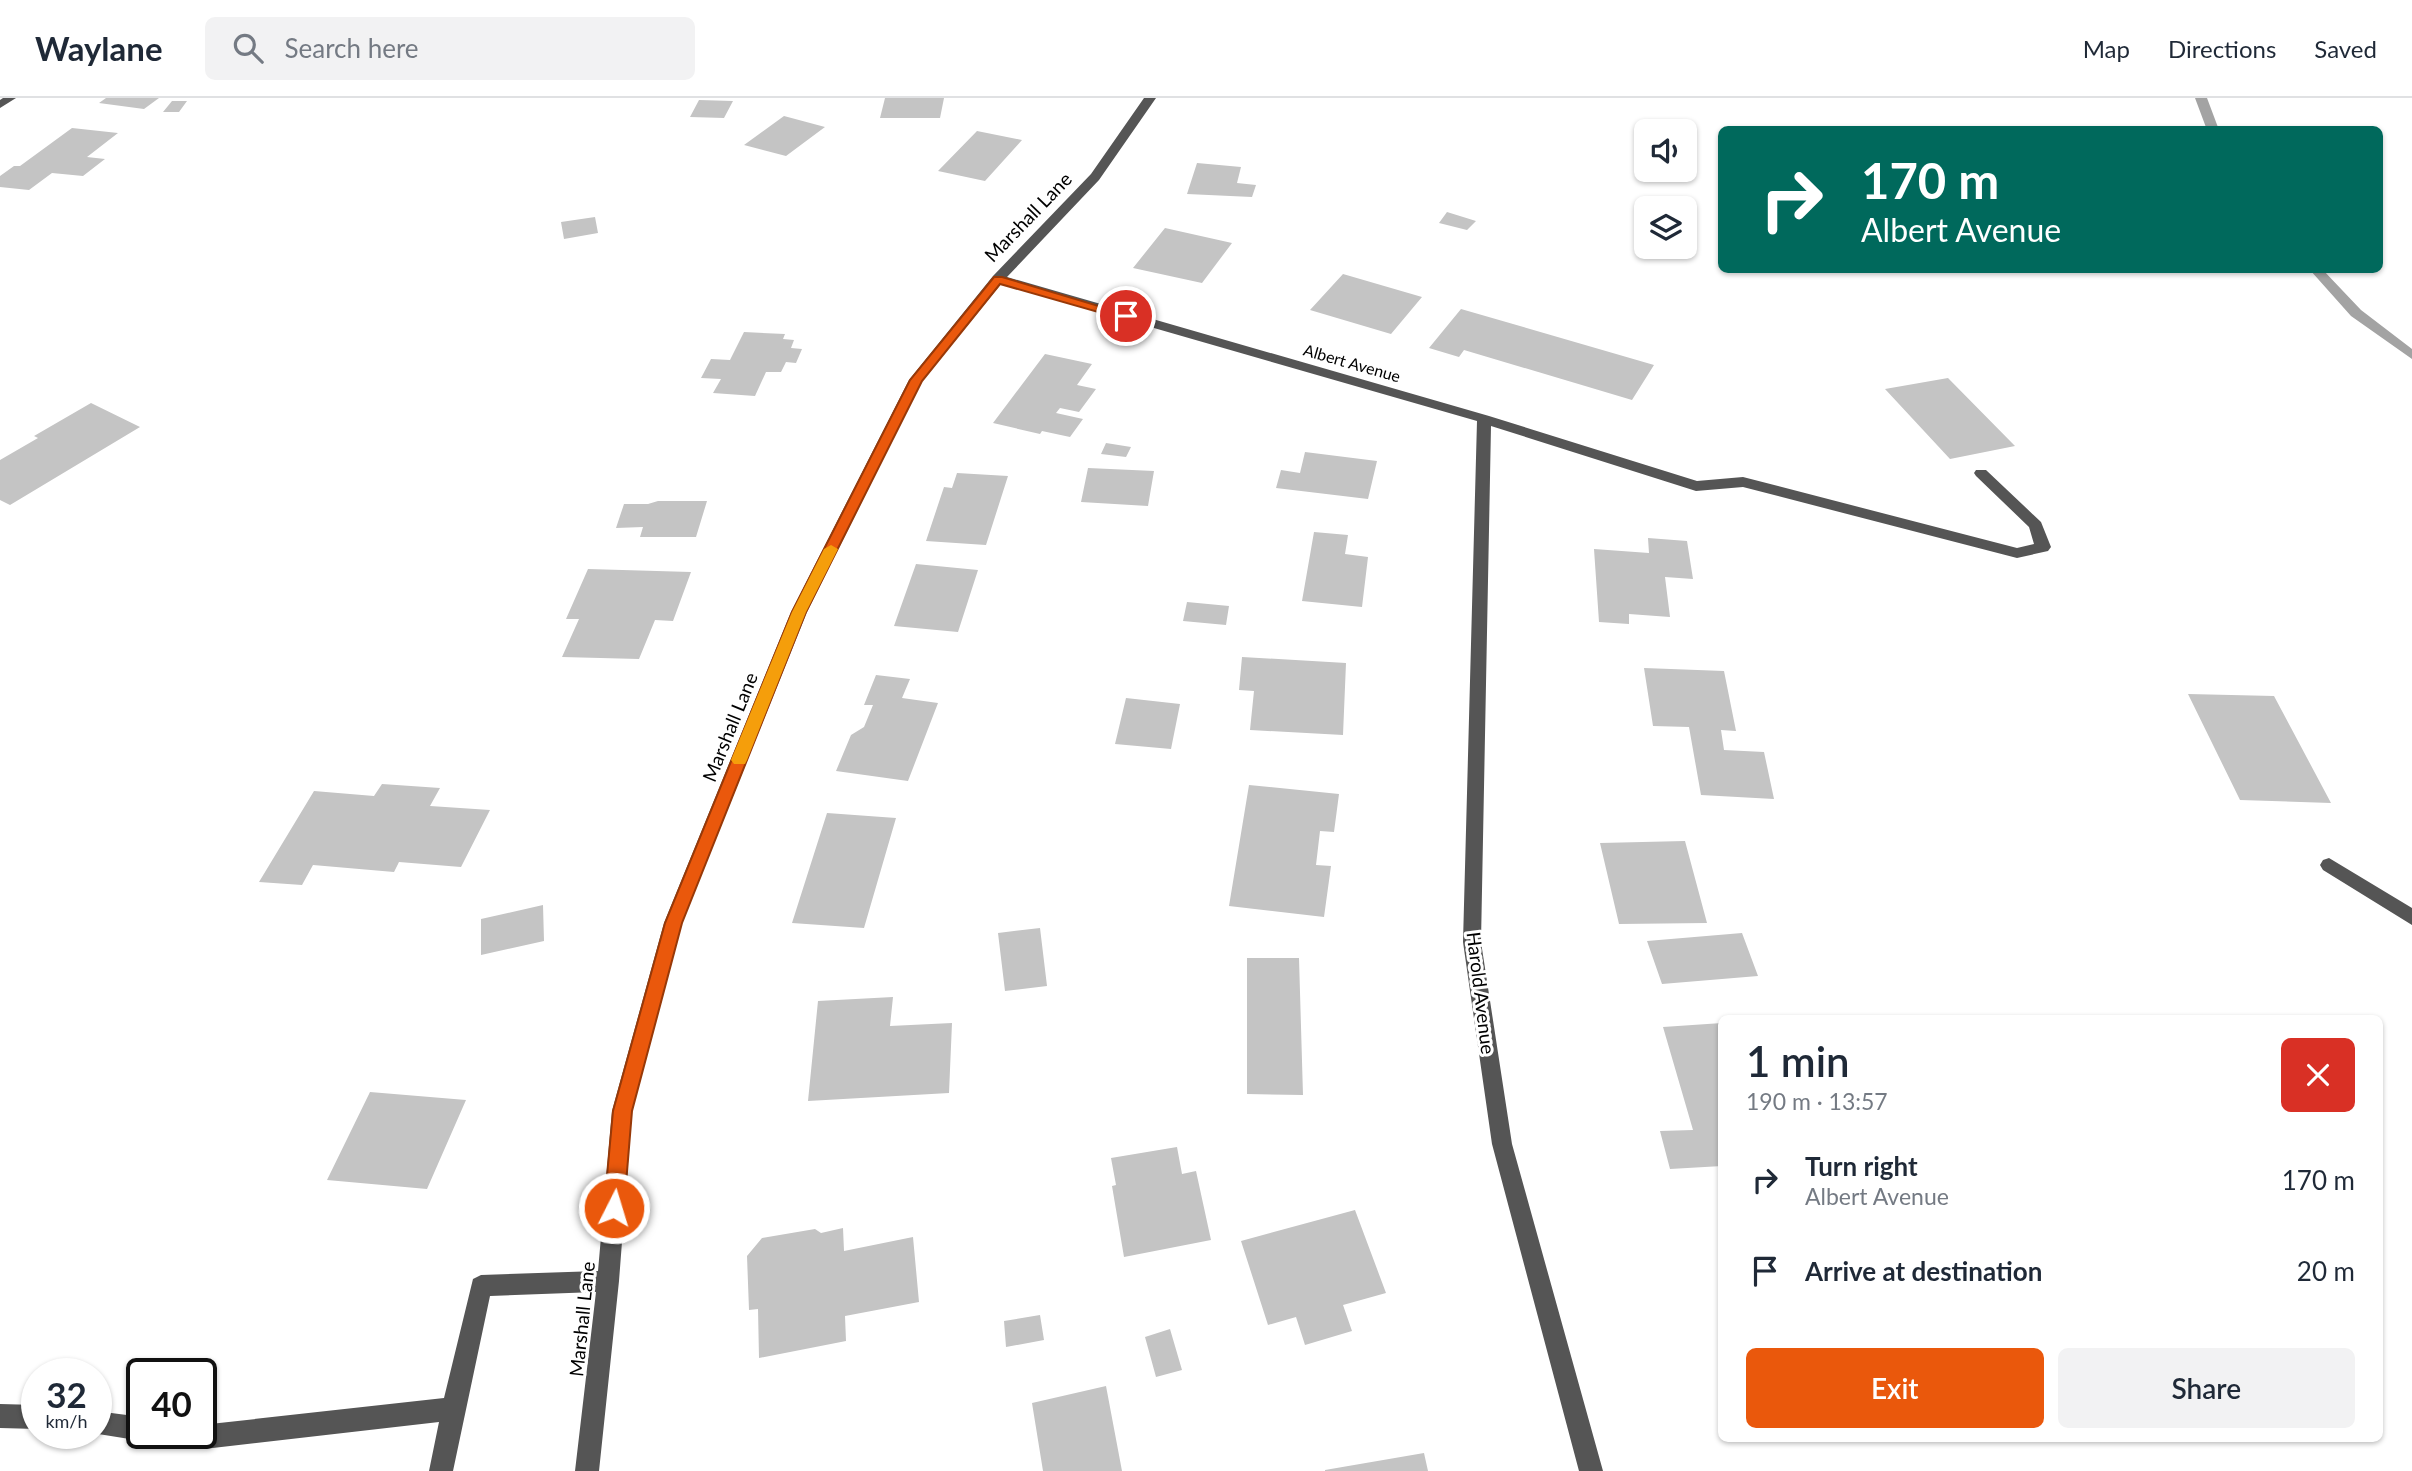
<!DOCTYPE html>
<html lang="en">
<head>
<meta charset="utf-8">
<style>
	:root { --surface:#fff; --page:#f2f2f3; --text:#1f2937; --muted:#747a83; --line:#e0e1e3; --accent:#ea580c }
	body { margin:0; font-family:Lato,sans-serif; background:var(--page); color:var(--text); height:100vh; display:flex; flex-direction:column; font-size:26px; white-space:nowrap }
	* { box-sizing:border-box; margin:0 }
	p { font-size:23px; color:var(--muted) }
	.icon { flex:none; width:38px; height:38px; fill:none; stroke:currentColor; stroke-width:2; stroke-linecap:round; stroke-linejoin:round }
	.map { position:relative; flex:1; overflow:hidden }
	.side { position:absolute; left:1718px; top:917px; width:665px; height:427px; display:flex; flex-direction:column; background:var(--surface); border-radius:10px; box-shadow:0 2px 5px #0004 }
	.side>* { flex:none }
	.guide { position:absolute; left:1718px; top:28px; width:665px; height:147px; border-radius:10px; box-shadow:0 2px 5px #0004; background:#00695c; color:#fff; overflow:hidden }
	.controls { position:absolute; left:1634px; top:21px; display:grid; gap:14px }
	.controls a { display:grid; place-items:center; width:63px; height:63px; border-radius:10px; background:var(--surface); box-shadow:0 2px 5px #0004; font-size:35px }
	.speed { position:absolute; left:21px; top:1260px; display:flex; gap:14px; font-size:35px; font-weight:700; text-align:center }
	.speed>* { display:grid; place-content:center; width:91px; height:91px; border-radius:50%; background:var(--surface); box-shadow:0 2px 5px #0004; line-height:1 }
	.speed small { font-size:18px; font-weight:400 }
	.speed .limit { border:4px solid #111; border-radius:10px; background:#fff; color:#111 }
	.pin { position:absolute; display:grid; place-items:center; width:60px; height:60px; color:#fff; margin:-30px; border:4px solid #fff; border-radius:50%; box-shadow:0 2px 7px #0007 }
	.me { position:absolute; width:77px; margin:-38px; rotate:5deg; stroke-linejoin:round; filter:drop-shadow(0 0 5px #0008) }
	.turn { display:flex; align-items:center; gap:24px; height:147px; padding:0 28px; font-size:32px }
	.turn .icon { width:91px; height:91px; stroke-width:2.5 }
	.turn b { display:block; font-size:49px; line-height:60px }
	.round { display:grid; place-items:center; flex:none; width:74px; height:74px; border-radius:10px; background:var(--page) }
	.head { display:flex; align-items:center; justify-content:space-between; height:119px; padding:0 28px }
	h1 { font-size:42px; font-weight:600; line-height:52px }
	.primary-button { display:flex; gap:14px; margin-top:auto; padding:14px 28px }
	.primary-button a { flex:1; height:80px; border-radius:10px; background:var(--accent); color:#fff; font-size:28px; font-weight:600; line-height:80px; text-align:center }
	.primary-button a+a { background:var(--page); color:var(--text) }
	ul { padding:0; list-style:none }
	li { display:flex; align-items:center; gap:21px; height:91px; padding:0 28px }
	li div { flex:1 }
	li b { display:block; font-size:26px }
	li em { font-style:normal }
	header { display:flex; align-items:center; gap:42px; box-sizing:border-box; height:98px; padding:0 35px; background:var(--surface); border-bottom:2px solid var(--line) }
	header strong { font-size:33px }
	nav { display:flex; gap:38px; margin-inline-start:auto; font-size:24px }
	.search { width:490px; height:63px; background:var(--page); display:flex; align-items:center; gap:18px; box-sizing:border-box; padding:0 24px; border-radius:10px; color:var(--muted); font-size:26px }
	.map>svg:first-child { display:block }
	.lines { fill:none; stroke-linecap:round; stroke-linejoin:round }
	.stream { fill:#a3a3a3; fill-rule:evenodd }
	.building { fill:#c4c4c4 }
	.minor { fill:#555; fill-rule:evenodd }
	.route { fill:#ea580c; stroke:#983908; stroke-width:2 }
	.slow { fill:#f59e0b }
	.labels { text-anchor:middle; stroke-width:6; stroke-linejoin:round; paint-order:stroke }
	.far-street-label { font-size:16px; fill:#000; stroke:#fff }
	.street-label { font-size:19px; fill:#000; stroke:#fff }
</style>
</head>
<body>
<header>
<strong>Waylane</strong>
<div class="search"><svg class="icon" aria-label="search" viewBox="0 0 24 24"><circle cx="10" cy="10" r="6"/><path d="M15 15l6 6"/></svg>Search here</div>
<nav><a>Map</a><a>Directions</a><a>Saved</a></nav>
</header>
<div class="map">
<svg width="2412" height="1373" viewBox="0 0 2412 1373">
	<rect width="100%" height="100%" fill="#fff"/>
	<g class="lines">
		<path class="stream" d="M2195,0H2207L2219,32H2207Z
			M2310,172H2323L2361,212L2412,251V261L2351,218Z"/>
	</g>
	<path class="building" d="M106,0H159L144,11L99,5Z
		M885,0H944L940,20H880Z
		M699,2L733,3L724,20L690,19Z
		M172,3H187L179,14H163Z
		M784,18L825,29L786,58L744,47Z
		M72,30L118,35L87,59L105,61L83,78L52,75L29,92L0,89V78L14,68H20Z
		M977,33L1022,42L985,83L938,73Z
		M1197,65L1241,69L1237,85L1256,87L1252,99L1187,96Z
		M1447,114L1476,123L1467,132L1439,125Z
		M595,119L598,135L564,141L561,124Z
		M1165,130L1232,145L1202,185L1133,170Z
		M1343,176L1422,199L1391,236L1310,212Z
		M1461,211L1654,267L1632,302L1464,252L1459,259L1429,250Z
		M744,234L785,236L783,241L794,242L791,250L802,251L796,265L786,264L781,274H766L755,298L713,295L721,281L701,280L711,261L730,262Z
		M1045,256L1092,266L1077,287L1096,291L1079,314L1060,310L1056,315L1083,321L1070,339L1042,333L1040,336L993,325Z
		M1948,280L2015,348L1950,361L1885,291Z
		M91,305L140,329L10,407L0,402V362L38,340L34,338Z
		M1106,345L1131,349L1126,359L1101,356Z
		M1305,354L1377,363L1368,401L1276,390L1281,372L1300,375Z
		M1088,370L1154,373L1148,408L1081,404Z
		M957,375L1008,378L986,447L926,443L944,389L952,390Z
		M658,403H707L696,439H640L643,429L616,430L624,406H648Z
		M1314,434L1348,437L1345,456L1368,459L1362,509L1302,503Z
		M1648,440L1687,443L1693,481L1665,479L1670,519L1629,516V526L1599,524L1594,451L1649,455Z
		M916,466L978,472L958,534L894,528Z
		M588,471L691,474L673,523L655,522L639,561L562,559L579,521H566Z
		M1187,504L1229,508L1226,527L1183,523Z
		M1242,559L1346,565L1343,637L1250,632L1254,593L1239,592Z
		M1644,570L1724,573L1736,633L1721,632L1724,652L1764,654L1774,701L1701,697L1689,629L1653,628Z
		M876,577L910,581L902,600L938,605L908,683L836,673L851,637L864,629L873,607H864Z
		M2188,596L2274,598L2331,705L2240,702Z
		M1126,600L1180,606L1171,651L1115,646Z
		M382,686L440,690L430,708L490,712L461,769L399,764L394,774L313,767L302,787L259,784L314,693L374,698Z
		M1249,687L1339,696L1334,734L1320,733L1316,767L1331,768L1324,819L1229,808Z
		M827,715L896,720L864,830L792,825Z
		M1685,743L1707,825L1619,826L1600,745Z
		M543,807L544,843L481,857V821Z
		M1040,830L1047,888L1005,893L998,835Z
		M1742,835L1758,878L1662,886L1647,843Z
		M1247,860H1299L1303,997L1247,996Z
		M893,899L890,928L952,925L949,995L808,1003L818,903Z
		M1722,925V1068L1670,1071L1660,1033L1693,1032L1663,929Z
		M370,994L466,1002L427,1091L327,1082Z
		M1177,1049L1182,1076L1196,1073L1211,1142L1124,1159L1112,1088L1116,1087L1111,1060Z
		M1355,1112L1386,1195L1343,1207L1352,1233L1305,1247L1296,1219L1268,1227L1241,1143Z
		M843,1130L844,1153L913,1139L919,1204L845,1218L846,1243L759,1260L758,1211L749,1212L747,1158L762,1140L815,1131L821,1135Z
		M1040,1217L1044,1242L1006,1249L1004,1223Z
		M1170,1231L1182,1272L1156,1279L1145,1239Z
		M1106,1288L1122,1373H1043L1032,1305Z
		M1424,1355L1428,1373H1325V1372Z"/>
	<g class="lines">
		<path class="minor" d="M3,0H16L0,10V2Z
			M1144,0H1156L1099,82L1007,179L1489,318L1697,383L1743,379L2017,450L2034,446L2029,429L1976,378L1974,375L1976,372H1986L2041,424L2051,449L2048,453L2017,460L1743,389L1696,393L1491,328L1481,844L1512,1046L1603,1373H1579L1492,1046L1463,844L1477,323L1001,186L922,283L807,514L682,825L632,1013L619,1183L599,1373H575L596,1194L490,1198L453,1373H429L439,1324L204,1351L169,1343L165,1335H201V1327L444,1300L473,1181L481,1177L598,1173L612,1013L664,825L791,514L909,282L993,178L1091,76Z
			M2329,760L2412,810V827L2323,772L2320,767L2323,762Z
			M0,1306L37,1307V1331L0,1330Z
			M96,1313L142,1319V1335H152L150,1339L142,1343L92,1335H96Z"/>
	</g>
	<path class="route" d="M994,179H1002L1132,218L1126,222L1000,186L922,283L806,514L682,825L632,1013L624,1110L621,1116L614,1119L607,1116L604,1110L613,1013L665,825L792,514L910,282Z"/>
	<path class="slow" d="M831,447L838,451L806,514L747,662L745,666H734L731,662L792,514L824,451Z"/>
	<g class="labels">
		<g class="far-street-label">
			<text transform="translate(1352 265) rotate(16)" y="6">Albert Avenue</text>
		</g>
		<g class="street-label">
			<text transform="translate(1028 119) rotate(-46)" y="7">Marshall Lane</text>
			<text transform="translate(730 629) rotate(-68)" y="7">Marshall Lane</text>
			<text transform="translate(1481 895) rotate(83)" y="7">Harold Avenue</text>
			<text transform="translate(582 1221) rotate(-84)" y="7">Marshall Lane</text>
		</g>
	</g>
</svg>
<div class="controls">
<a><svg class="icon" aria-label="sound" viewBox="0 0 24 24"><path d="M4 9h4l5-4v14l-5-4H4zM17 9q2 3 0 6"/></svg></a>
<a><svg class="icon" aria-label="layers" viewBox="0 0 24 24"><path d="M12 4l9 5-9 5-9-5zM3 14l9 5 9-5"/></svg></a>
</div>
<div class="speed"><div>32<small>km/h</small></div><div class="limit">40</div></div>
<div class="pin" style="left:1126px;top:218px;background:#d93025"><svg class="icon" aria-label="arrive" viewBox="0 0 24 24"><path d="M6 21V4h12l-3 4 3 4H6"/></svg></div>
<svg class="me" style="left:614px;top:1110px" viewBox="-20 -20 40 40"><circle r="17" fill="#ea580c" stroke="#fff" stroke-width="3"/><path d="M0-11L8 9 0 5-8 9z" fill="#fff"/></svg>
<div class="guide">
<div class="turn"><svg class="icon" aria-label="right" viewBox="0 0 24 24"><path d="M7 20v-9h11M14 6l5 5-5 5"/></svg><div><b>170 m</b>Albert Avenue</div></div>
</div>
<section class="side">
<div class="head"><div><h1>1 min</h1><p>190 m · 13:57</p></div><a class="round" style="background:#d93025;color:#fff"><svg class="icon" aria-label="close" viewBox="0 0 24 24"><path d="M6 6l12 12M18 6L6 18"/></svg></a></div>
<ul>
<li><svg class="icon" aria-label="right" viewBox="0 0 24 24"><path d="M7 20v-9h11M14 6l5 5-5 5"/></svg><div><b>Turn right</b><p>Albert Avenue</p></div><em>170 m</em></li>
<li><svg class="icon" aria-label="arrive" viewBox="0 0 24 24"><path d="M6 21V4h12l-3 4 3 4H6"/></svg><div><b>Arrive at destination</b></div><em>20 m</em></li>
</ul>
<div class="primary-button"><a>Exit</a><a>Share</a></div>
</section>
</div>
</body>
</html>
